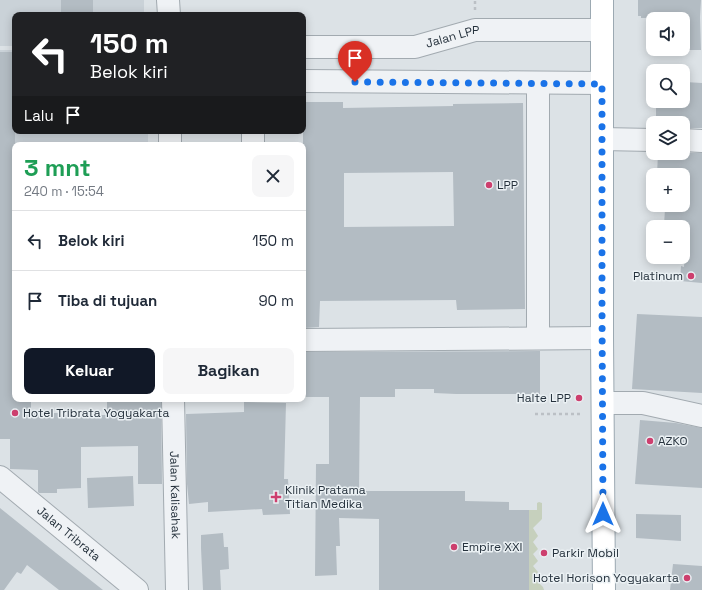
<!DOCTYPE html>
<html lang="id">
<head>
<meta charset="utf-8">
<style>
	:root { --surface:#fff; --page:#f6f6f7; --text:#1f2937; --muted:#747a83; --line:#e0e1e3; --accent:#111827 }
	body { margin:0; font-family:"Space Grotesk",sans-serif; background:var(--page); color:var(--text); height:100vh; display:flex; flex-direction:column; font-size:15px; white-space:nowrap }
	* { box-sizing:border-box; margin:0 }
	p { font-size:13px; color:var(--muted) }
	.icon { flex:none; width:22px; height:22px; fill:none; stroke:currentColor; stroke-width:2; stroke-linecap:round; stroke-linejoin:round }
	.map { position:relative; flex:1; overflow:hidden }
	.side { position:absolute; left:12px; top:142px; width:294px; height:260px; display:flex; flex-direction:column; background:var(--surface); border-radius:8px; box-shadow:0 2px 10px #0003 }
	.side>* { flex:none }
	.hud { position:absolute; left:12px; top:12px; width:294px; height:122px; border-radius:8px; box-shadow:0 2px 10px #0003; background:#202124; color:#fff; overflow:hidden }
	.controls { position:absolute; left:646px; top:12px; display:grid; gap:8px }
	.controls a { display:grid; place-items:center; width:44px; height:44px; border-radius:8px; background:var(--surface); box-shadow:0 2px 10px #0003; font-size:20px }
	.pin { position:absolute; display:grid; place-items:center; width:34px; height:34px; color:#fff; margin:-41px -17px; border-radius:50% 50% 50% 0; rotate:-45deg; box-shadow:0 0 4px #0007 }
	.pin .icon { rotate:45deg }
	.me { position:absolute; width:44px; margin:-22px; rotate:0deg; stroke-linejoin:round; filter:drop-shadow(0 0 3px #0008) }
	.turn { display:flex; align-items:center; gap:14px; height:84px; padding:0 12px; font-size:18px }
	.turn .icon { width:52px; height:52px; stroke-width:2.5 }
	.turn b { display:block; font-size:28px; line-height:34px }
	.then { display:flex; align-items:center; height:38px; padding:0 12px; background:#0003; gap:8px; font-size:15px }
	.round { display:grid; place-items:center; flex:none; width:42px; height:42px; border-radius:8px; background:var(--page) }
	.headline { display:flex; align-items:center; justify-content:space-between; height:68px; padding:0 12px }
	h1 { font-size:24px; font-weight:800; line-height:30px; color:#1e9e55 }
	.button { display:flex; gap:8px; margin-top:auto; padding:8px 12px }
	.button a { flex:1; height:46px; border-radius:8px; background:var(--accent); color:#fff; font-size:16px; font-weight:800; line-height:46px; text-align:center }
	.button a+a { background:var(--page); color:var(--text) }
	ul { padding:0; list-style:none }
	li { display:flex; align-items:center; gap:12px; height:60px; padding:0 12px; border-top:1px solid var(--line) }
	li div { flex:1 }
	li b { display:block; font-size:15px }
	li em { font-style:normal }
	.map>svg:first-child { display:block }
	.built { fill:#cad2d8 }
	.green { fill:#c6d0bd }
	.building { fill:#b3bcc3; fill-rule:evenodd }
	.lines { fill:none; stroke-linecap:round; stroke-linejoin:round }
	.minor-casing { stroke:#a2aab0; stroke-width:24 }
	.major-casing { stroke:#9ca9b2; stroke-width:24 }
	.path { stroke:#bbc0c5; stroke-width:2.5; stroke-dasharray:3 3; stroke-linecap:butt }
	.minor { stroke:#eff2f5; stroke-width:22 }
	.major { stroke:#fff; stroke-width:22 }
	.route { stroke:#1a73e8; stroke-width:7; stroke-dasharray:0 12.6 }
	.poi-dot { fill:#cd3f6e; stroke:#ebf1f4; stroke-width:1.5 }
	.labels { text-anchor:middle; stroke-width:3; stroke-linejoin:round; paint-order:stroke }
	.street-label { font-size:12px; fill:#26323d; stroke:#ebf1f4 }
	.poi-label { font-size:12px; fill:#26323d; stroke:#ebf1f4; text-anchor:start }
</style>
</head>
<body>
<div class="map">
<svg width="702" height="590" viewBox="0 0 702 590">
	<rect width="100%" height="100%" fill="#dce2e6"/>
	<path class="built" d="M0,0H144V15H15V46H0Z
		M0,50H15V131H148V145H15L0,394Z"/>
	<path class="green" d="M539,502L542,503V519L533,528L538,536L533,542L538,549L533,554L538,561L533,566L538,572L534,578L543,587L544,590H529V510H537V503Z"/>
	<path class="building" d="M61,0H93V15H61Z
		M638,0H701L700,17L701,50H683V17L641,18V16H638Z
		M0,52H15V399L31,400V413H58V415H107V399H161L162,484H138V446L81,447V488L57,489V493H39L38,492V470L10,469V439H0Z
		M685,82L702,83V128H683V123H656V101H683V100H685Z
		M303,102H343V108L453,106V104L523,103L525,309L457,310L456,300L320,301L319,327L303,328ZM453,172L454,226L344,227V173Z
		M658,153H702V283L680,281L681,266L684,267L686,231H683V227L664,225L665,209H677L678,205L683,206V175H657Z
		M637,314L702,317V393L632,389Z
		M540,351V394H456L434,393V389H395V397H360L359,491H465V501L509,502V510H529V590H379V519L339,518L340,546H336L337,575L315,576L316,464H329V397H303V352Z
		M244,402L286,403L284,479H288L290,514L263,515L262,509L208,512V502L189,504L187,484L186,414L244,412Z
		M640,420L676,423L702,428V488L635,484Z
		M133,476L134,506L88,508L87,478Z
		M0,508L56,553L103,590H59L27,565L21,574L17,572L4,590H0Z
		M636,514L681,515V541L636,538Z
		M223,533L224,547H228L229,569L220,570L221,590H203L201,548V535Z
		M673,564L702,566V590H670Z"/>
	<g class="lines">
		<g class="minor-casing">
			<g id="minor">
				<path d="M168,0L169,15"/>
				<path id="s1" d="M303,47H415L475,30H602"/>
				<path d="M303,81L602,83"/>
				<path d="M170,131V145"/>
				<path d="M602,139L653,140"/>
				<path d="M683,140L702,141"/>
				<path d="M253,145V131"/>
				<path d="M538,337V83"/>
				<path d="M303,340L602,338"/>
				<path id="s2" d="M173,399L177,590"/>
				<path d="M603,403H643L702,416"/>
				<path id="s3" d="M0,477L137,590"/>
			</g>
		</g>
		<g class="major-casing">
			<path id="major" d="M602,0V338L604,590"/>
		</g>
		<path class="path" d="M475,10V0
			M535,414H582"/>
		<use href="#minor" class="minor"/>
		<use href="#major" class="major"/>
	</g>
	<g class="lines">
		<path class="route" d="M355,82L602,84V307L603,514"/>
	</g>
	<g class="poi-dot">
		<circle cx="489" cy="185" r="4"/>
		<circle cx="691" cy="276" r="4"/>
		<circle cx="579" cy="398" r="4"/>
		<circle cx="15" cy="413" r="4"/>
		<circle cx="650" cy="441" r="4"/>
		<path d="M274 491h4v4h4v4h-4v4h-4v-4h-4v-4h4z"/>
		<circle cx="454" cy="547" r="4"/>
		<circle cx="544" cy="553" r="4"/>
		<circle cx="687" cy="578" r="4"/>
	</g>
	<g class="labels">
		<g class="street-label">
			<text dy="4" stroke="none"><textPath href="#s1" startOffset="151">Jalan LPP</textPath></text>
			<text dy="4" stroke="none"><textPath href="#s2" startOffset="96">Jalan Kalisahak</textPath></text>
			<text dy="4" stroke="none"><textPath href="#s3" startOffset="89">Jalan Tribrata</textPath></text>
		</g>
		<g class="poi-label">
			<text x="497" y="189">LPP</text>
			<text x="683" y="280" text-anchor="end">Platinum</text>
			<text x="571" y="402" text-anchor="end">Halte LPP</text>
			<text x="23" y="417">Hotel Tribrata Yogyakarta</text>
			<text x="658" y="445">AZKO</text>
			<text x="285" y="494">Klinik Pratama<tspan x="285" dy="14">Titian Medika</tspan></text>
			<text x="462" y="551">Empire XXI</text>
			<text x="552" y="557">Parkir Mobil</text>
			<text x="679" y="582" text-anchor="end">Hotel Horison Yogyakarta</text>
		</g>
	</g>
</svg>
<div class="controls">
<a><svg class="icon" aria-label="sound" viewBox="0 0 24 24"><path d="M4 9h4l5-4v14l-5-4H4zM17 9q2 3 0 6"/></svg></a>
<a><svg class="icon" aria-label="search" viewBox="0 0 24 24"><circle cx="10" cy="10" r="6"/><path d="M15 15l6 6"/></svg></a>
<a><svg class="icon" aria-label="layers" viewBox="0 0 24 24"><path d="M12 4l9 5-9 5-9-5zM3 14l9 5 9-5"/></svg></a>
<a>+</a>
<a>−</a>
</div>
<div class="pin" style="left:355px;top:82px;background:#d93025"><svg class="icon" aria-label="arrive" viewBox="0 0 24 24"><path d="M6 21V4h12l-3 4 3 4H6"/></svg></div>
<svg class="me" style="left:603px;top:514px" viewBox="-20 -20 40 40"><path d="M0-17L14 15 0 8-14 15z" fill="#1a73e8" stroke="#fff" stroke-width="4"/></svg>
<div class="hud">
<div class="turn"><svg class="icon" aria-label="left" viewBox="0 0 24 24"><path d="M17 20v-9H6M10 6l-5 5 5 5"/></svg><div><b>150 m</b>Belok kiri</div></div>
<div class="then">Lalu<svg class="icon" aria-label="arrive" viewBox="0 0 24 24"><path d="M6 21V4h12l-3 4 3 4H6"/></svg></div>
</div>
<section class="side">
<div class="headline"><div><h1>3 mnt</h1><p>240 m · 15:54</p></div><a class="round"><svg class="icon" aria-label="close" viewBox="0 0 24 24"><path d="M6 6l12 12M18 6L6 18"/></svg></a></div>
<ul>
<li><svg class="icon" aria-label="left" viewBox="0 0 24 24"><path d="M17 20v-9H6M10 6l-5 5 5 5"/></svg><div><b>Belok kiri</b></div><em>150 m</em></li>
<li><svg class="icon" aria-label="arrive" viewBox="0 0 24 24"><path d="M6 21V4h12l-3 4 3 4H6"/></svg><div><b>Tiba di tujuan</b></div><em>90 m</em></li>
</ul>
<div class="button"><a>Keluar</a><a>Bagikan</a></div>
</section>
</div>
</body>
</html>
